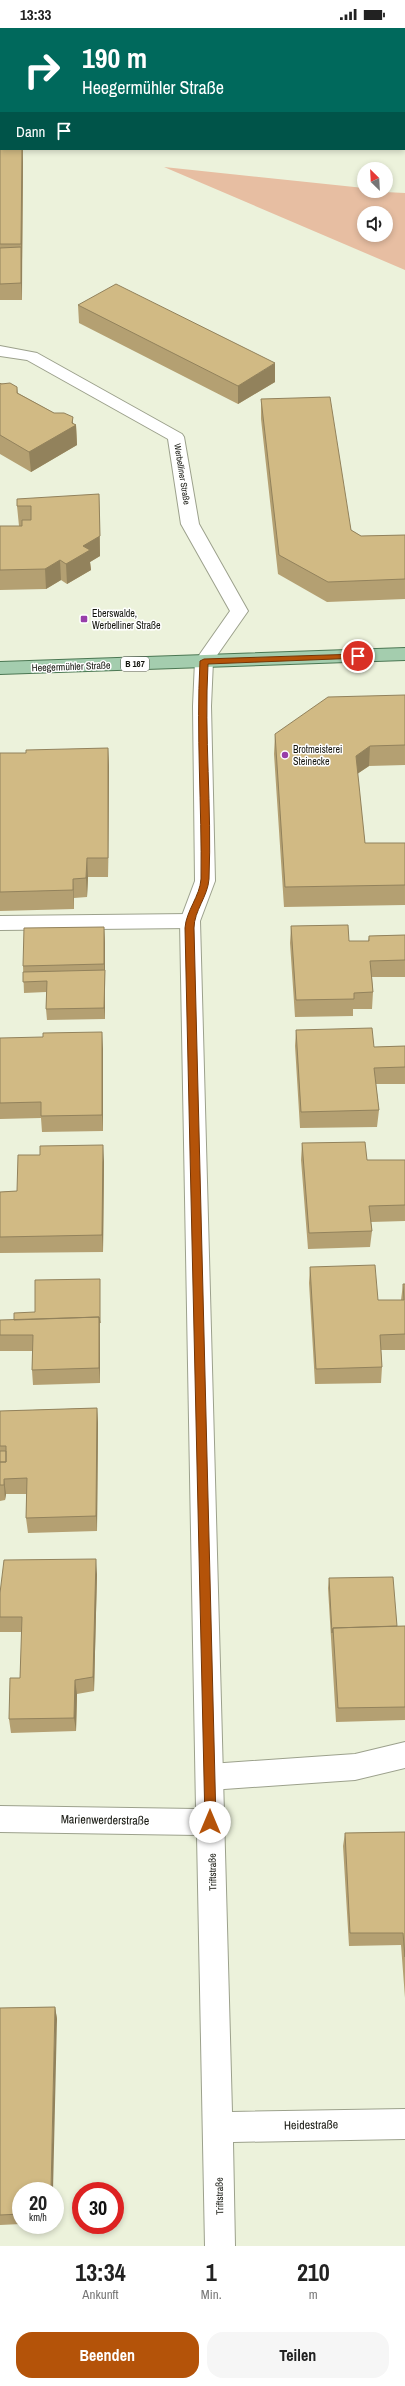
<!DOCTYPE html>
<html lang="de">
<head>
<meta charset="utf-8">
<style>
	:root { --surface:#fff; --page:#f6f6f6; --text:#222; --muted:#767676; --accent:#b45309 }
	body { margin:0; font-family:"Archivo Narrow",sans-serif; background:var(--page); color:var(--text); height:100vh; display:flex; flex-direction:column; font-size:15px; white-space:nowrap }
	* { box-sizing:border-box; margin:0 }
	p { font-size:13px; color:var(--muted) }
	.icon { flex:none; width:22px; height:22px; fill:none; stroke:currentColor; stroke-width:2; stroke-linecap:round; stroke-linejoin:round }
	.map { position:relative; height:2218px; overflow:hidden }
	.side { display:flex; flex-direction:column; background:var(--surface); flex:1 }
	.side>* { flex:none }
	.top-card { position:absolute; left:0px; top:0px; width:405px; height:122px; box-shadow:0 2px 6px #0003; background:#00695c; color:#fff; overflow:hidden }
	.needle { width:26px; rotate:336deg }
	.tools { position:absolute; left:357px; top:134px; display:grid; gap:8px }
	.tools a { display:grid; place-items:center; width:36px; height:36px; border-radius:50%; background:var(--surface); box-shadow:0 2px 6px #0003; font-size:20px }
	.speed { position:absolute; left:12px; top:2154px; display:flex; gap:8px; font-size:20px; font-weight:700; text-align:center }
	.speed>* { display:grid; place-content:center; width:52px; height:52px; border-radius:50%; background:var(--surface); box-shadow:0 2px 6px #0003; line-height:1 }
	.speed small { font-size:10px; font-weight:400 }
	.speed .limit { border:6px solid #d22; background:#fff; color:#111 }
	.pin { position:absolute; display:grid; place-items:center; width:34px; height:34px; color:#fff; margin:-17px; border:2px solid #fff; border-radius:50%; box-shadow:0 1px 4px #0007 }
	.me { position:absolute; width:44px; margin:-22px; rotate:0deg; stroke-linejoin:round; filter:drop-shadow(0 0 3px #0008) }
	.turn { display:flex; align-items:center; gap:14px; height:84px; padding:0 16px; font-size:18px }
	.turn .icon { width:52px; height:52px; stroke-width:2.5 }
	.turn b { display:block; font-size:28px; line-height:34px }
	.then { display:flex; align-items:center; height:38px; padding:0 16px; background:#0003; gap:8px; font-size:15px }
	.eta { display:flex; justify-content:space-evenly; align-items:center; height:68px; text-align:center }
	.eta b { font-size:24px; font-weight:800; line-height:28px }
	.action { display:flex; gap:8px; margin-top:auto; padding:8px 16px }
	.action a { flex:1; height:46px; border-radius:16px; background:var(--accent); color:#fff; font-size:16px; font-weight:800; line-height:46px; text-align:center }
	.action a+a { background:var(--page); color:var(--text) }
	.status { display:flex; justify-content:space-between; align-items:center; height:28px; padding:0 20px; background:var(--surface); direction:ltr }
	.status svg { height:11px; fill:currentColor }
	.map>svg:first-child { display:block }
	.green { fill:#e7bea2; fill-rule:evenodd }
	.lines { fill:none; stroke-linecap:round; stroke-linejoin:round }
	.lane-casing { stroke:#9ca18c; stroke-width:2 }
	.street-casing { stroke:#9ca18c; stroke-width:2 }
	.primary-casing { stroke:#4b7753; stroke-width:2 }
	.lane { fill:#fff; fill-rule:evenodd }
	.street { fill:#fff; fill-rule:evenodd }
	.primary { fill:#a4cdae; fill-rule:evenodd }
	.wall { fill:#b4a072 }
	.shaded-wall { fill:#92825c }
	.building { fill:#d1ba84; stroke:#92825c }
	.route { fill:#b45309; stroke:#753606 }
	.poi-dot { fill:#983ea9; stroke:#fff; stroke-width:1.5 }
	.labels { text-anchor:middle; stroke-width:3; stroke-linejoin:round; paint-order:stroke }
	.far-street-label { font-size:9px; fill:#14150e; stroke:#fff }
	.shield { fill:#fff; stroke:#5a5b56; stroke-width:1 }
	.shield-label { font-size:9px; font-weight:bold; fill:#14150e }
	.poi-label { font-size:10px; fill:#14150e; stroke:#fff; text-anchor:start }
	.street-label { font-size:10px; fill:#14150e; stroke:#fff }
	.near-street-label { font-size:12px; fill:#14150e; stroke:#fff }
</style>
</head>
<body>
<div class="status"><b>13:33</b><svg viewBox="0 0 49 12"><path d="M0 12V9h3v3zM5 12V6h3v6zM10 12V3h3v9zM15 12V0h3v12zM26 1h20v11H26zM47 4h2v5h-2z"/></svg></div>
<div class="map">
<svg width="405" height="2218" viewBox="0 0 405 2218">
	<rect width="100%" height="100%" fill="#ecf2db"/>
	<path class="green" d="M164,139L364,160V163L405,165V242ZM364,185H386V207H364Z"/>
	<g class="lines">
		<g class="lane-casing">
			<path id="lane" d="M168,0H182V1H168Z
				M190,886L197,888L200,893L197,898L190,900L0,902V888Z
				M405,1714V1740L355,1752L210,1762L200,1758L196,1749L200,1740L210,1736L355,1726Z"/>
		</g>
		<g class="street-casing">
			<path id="street" d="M0,318L37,325L182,406L184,409L199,496L248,583L213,633L211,678L215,853L200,893L232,2084L405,2081V2111L233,2114L235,2218H205L197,1807L0,1804V1778L196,1781L180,893L195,853L193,678L195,633L230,583L181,496L168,411L27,332L0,328Z"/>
		</g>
		<g class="primary-casing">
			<path id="primary" d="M405,620V632L0,646V634Z"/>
		</g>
		<use href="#lane" class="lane"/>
		<use href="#street" class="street"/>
		<use href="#primary" class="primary"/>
	</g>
	<path class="wall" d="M0,115L1,121H23V134L22,272H0Z
		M78,277L275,354L238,376L79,295Z
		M0,355L17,359L18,365L76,397L77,417L31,444L0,426Z
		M261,371L351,502L361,508L405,507V571L327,574L278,546L261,391Z
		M99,466L100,528L90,534L91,542L67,556L61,552L46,561L0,562V498H19L17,478Z
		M405,667V737L369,738L357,746L365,815H405V877L284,879L274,726L275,706Z
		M108,720L109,739L108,849H88L87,869L74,870V881L0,883V725H26Z
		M291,898L349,913H368L369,908L405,907V949H372L373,964L372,981H353V988L295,989L290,915Z
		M104,899L105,916V991L47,992L46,981V964L24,965L23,938Z
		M296,1002L374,1019L405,1018V1056H376L379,1082L377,1099L300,1100L295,1018Z
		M0,1010L103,1021V1103L42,1104L41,1090L0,1091Z
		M302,1115L367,1132H405V1193L371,1194L372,1203L370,1219L308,1221L301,1132Z
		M104,1133L103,1224L0,1225V1164L17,1163Z
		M310,1239L378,1272H401L403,1256H405V1322H381L382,1339L381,1355L315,1356L309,1255Z
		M100,1261V1355L33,1357L32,1342V1323H0V1292H14Z
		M97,1380L98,1396L97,1503L28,1505L26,1490V1466H6L5,1472L0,1473V1383Z
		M97,1546L94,1663L77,1666L76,1703L11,1705L9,1691L20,1650L22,1604H0V1565Z
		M329,1550L397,1598H405V1692L336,1694L328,1560Z
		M405,1804V1970L401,1917L349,1918L343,1818L345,1805Z
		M55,1979L57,1991L21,2163V2196L0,2197V1980Z"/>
	<path class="shaded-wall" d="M22,121L23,134L22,235L21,216Z
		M21,219L22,235V272L21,255Z
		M275,335V354L238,376V358Z
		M73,389V399L76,397L77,417L31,444L29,424L72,395Z
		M99,466L100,528L90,534L91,542L67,556L66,536L83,518Z
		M60,532L61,552L46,561L45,541Z
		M370,718L369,738L354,748L356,728Z
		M108,720L109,739L108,849Z
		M87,830L88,849L87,869L86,850Z
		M73,851L74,870V881L73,862Z
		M104,899L105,916V991L104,980Z
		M102,1004L103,1021V1103L102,1087Z
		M103,1117L104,1133L103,1224L102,1207Z
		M100,1251V1355L99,1340Z
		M97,1380L98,1396L97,1503L96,1488Z
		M4,1451L6,1466L5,1472L4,1457Z
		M96,1531L97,1546L94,1663L93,1649Z
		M75,1652L77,1666L76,1703L74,1690Z
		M55,1979L57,1991L53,2163H51Z"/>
	<path class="building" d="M333,0H375V1H333Z
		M0,115H1V121H22L21,216H0Z
		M21,219V255L0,256V220Z
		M116,256L275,335L238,358L78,277Z
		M0,355L1,356L10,355L17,359V365L54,385H64L73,389L72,395L76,397L29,424L0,407Z
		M330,369L351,502L361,508L405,507V551L328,554L279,527L261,371Z
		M99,466L100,508L83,518L90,522L66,536L60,532L45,541L0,542V498H22V492H31V478H17V471Z
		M405,667V717L370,718L356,728L365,815H405V857L285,859L275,706L328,669Z
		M108,720V830H87L86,850L73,851V862L0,864V725H26V722Z
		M348,897L349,913H369V908L405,907V932L370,933L373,964L354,965V971L296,972L291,898Z
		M104,899V936L23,938L24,900Z
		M105,942L104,980L46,981L47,953L23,954V944Z
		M372,1000L374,1019L405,1018V1039L374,1040L379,1082L301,1084L296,1002Z
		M102,1004V1087L41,1088V1074L0,1075V1010L43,1009V1005Z
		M365,1114L367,1132H405V1177L369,1178L372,1203L309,1205L302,1115Z
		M103,1117L102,1207L0,1209V1164L17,1163L18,1127H40V1118Z
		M375,1237L378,1272H404L403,1256H405V1306L380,1307L382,1339L316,1341L310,1239Z
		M100,1251V1295L99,1289L14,1292V1285L35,1284V1252Z
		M99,1289V1340L32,1342L33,1307H0V1292Z
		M97,1380L96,1488L26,1490L27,1450L4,1451V1457H0V1434H6V1418H0V1383Z
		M0,1423H6V1434H0Z
		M96,1531L93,1649L75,1652L74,1690L9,1691L10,1650H20L22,1589H0V1565L4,1532Z
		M393,1549L397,1598L333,1600L332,1605L329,1550Z
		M405,1598V1679L338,1680L333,1600Z
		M405,1804V1929L403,1905H350L345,1805Z
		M55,1979L51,2163H21V2186L0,2187V1980Z"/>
	<path class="route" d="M358,626H360V630L208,636C204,708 212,779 209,851C208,868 194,883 194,900L216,1794L210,1800L205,1794L185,900C186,883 200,868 201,851C202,778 196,706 200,633L204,631Z"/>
	<g class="poi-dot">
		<rect x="80" y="587" width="8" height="8" rx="2"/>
		<circle cx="285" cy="727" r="4"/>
	</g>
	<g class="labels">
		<g class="far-street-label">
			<text transform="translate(182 446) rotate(81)" y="3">Werbelliner Straße</text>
		</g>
		<rect class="shield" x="121" y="629" width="28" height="14" rx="3"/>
		<g class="shield-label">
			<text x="135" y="639">B 167</text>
		</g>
		<g class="poi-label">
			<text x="92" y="589">Eberswalde,<tspan x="92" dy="12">Werbelliner Straße</tspan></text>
			<text x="293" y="725">Brotmeisterei<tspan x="293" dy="12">Steinecke</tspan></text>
		</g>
		<g class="street-label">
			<text transform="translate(71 638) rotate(-2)" y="4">Heegermühler Straße</text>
			<text transform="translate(212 1844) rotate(-91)" y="4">Triftstraße</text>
			<text transform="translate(219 2168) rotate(-91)" y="4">Triftstraße</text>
		</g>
		<g class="near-street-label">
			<text transform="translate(105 1792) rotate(1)" y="4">Marienwerderstraße</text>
			<text transform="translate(311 2097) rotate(-1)" y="4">Heidestraße</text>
		</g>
	</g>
</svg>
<div class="tools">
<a><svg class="needle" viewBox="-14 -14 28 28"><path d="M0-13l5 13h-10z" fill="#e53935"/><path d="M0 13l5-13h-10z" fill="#767676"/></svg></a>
<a><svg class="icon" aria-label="sound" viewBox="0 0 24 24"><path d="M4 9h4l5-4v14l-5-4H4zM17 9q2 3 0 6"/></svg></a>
</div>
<div class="speed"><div>20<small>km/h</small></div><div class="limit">30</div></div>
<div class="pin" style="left:358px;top:628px;background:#d93025"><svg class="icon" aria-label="arrive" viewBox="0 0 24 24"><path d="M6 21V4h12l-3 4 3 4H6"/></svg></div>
<svg class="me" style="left:210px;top:1794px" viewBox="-20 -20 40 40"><circle r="19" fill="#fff"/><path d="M0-13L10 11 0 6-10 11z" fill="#b45309"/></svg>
<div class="top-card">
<div class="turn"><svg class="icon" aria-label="right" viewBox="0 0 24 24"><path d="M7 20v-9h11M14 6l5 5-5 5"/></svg><div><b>190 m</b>Heegermühler Straße</div></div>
<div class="then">Dann<svg class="icon" aria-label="arrive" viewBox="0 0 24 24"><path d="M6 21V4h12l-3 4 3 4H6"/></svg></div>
</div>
</div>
<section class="side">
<div class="eta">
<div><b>13:34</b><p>Ankunft</p></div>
<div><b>1</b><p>Min.</p></div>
<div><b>210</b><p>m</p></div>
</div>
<div class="action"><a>Beenden</a><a>Teilen</a></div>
</section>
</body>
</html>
